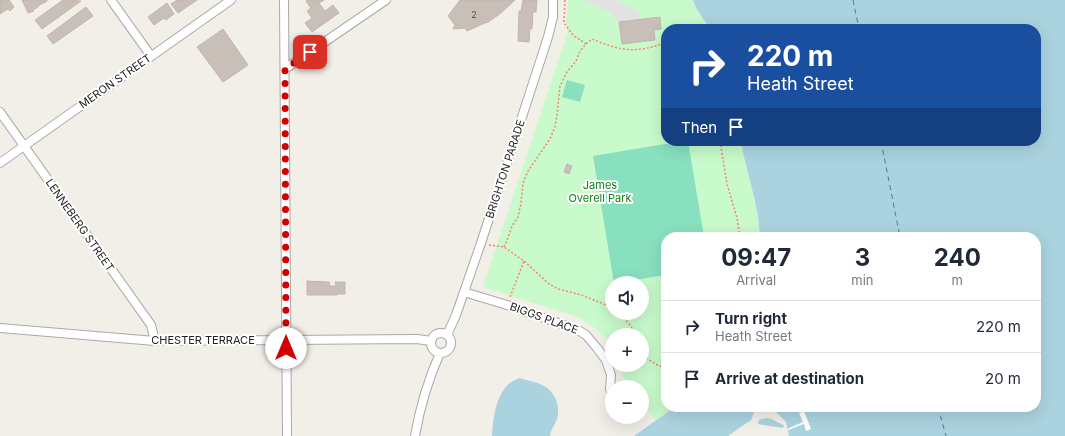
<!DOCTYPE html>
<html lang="en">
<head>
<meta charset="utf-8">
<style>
	:root { --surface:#fff; --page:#f2f2f3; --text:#1f2937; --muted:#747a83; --line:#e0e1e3 }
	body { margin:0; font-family:Inter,sans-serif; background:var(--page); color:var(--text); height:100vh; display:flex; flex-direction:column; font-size:15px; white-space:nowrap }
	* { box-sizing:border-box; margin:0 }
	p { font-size:13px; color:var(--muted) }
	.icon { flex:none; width:22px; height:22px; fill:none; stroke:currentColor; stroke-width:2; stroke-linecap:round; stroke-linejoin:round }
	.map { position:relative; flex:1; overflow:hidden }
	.side { position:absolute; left:661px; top:232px; width:380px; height:180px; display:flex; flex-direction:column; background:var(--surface); border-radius:16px; box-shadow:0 4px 16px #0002 }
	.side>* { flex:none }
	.banner { position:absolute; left:661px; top:24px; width:380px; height:122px; border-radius:16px; box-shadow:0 4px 16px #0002; background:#1a4fa0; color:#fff; overflow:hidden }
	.buttons { position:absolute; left:605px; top:276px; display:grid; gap:8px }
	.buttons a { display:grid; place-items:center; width:44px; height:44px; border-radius:50%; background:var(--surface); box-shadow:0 4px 16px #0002; font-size:20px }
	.pin { position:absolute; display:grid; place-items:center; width:34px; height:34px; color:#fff; margin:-17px; border-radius:8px; box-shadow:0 2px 6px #0006 }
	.me { position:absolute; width:44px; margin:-22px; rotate:0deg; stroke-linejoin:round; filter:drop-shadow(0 0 3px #0008) }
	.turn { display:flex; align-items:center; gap:14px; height:84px; padding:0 20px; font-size:18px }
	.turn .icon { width:52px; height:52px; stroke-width:2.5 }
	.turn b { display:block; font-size:28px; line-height:34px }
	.then { display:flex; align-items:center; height:38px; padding:0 20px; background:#0003; gap:8px; font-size:15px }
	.eta { display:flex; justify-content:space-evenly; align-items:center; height:68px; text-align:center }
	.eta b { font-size:24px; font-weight:700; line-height:28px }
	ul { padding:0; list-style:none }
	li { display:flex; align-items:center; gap:12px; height:52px; padding:0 20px; border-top:1px solid var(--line) }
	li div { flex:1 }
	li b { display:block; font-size:15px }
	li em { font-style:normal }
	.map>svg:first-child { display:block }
	.park { fill:#c8facc; fill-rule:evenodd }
	.pitch { fill:#88e0be }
	.parking { fill:#e2e2e2 }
	.water { fill:#aad3df }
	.pier { fill:#fff }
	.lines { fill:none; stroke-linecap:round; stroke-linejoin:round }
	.ferry { stroke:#4a7aab; stroke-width:1; stroke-dasharray:5 4; stroke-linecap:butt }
	.building { fill:#c7bfb8; stroke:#c4b6ab }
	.minor-casing { stroke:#a9a9a9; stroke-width:10 }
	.path { stroke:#fa8072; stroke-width:1.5; stroke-dasharray:2 2; stroke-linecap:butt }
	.minor { stroke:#fff; stroke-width:8 }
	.route { stroke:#d40000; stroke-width:7; stroke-dasharray:0 12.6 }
	.labels { text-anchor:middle; stroke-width:4; stroke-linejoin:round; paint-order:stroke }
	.number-label { font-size:9px; fill:#4b4948 }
	.street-label { font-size:11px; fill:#222; stroke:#fff }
	.park-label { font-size:11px; fill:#0c8416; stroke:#fff }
</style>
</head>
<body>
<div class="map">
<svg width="1065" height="436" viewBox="0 0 1065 436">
	<rect width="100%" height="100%" fill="#f2efe9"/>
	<path class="park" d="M568,0H693L696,8L710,29H666V141H741C746,173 759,204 760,237H666V407H675L656,421L642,404V387H628L626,384L620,365H642V335H612V346L610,343L595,328L578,317L483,287L568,31L566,20ZM612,283H642V313H612Z"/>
	<path class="pitch" d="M567,80L585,85L580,102L562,97Z
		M683,141H688L704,237H666V275L614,283L593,156Z"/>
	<path class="parking" d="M585,0H615L639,12L640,19L619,22L611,13Z"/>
	<path class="water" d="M693,0H1065V436H789L786,422L776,412L762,408L754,412L751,420L728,436H634L675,407H1036V237H760C759,204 746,173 741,141H1036V29H710L696,8Z
		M520,378C528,381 538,382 544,386C555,392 561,407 557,419C555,425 551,429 550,436H492C493,416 497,384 520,378Z
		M766,418C773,418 777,423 784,425L783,428L758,424L759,420Z"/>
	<path class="pier" d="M804,411L811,429L806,431L804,424L788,430L787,429L803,422L799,413Z"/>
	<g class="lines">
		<path class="ferry" d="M853,0L859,29
			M881,141L900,237
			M938,407L946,436"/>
	</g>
	<path class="building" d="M0,0H9L14,7L10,11L8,9L0,14Z
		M22,0H47V1L38,6V7L33,10L34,11L28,13Z
		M63,0L81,1L42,29L35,20Z
		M177,0H197L178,13L171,4Z
		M307,0H324L319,3L325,11L333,5L339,13L312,32L305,23L312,18L307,11L311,8L306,1Z
		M460,0H515L501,13L487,23V22L476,27L467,31L465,28L453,29L455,25L448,16Z
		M523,0H537L536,12H533L532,29L530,28L529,42L518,41L519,11H521Z
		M167,3L174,14L166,20L164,18L154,25L148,17Z
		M86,7L93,16L53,44L47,36Z
		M660,17L661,29L654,30L655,40L622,44L619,22Z
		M223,29L248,65L223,82L197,47Z
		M567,164L572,166L569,174L564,172Z
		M307,281L329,282L330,286H336L335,282H345V294H337V295H307Z"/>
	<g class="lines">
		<g class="minor-casing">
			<path id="minor" d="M111,0L151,56
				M284,0L287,436
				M285,69L386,0
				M0,112L151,325L155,341
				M0,163L231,0
				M464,292L507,305L578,330L586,335L597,348L606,360L611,375L610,389
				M0,328L155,341L417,339L431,341
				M431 343a10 10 0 1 1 20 0a10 10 0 1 1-20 0Z
				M447,335L456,315L481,243L548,37L553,17V0
				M415,436C420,407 428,380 440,353"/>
		</g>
		<path class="path" d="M565,0L564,23L573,35L586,44
			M720,141L727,184L737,218L740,237
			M489,245L504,247L524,261L549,284L558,289L581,295L604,304L612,309
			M504,247L508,238L512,226L518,217L521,203L523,183L528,171L550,139L555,127L557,115L560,86L567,72L576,61L580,51L586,44L592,39C606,45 625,52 641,49C650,48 658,45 666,43
			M510,297L524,261
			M617,313C625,318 632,326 635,335
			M642,351L646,358L659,366H666"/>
		<use href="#minor" class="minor"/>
	</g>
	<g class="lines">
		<path class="route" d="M286,348L285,69L310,52"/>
	</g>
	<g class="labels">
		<g class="number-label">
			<text x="474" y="18">2</text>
		</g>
		<g class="street-label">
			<text transform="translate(115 81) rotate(-35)" y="4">MERON STREET</text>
			<text transform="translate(505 169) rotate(-72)" y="4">BRIGHTON PARADE</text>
			<text transform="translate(80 225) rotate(55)" y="4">LENNEBERG STREET</text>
			<text transform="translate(544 318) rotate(20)" y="4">BIGGS PLACE</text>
			<text x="203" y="344">CHESTER TERRACE</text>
		</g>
		<g class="park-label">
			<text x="600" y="189">James<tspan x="600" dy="13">Overell Park</tspan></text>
		</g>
	</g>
</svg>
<div class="buttons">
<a><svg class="icon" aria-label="sound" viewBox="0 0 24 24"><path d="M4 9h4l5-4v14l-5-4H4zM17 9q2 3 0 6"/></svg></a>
<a>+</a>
<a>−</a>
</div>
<div class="pin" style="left:310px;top:52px;background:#d93025"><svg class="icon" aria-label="arrive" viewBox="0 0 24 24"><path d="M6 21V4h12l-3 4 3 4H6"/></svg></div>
<svg class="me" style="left:286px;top:348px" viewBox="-20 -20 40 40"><circle r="19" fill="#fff"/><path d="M0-13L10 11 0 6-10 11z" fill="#d40000"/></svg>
<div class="banner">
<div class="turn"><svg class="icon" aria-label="right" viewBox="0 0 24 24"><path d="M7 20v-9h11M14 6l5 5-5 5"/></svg><div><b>220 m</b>Heath Street</div></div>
<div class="then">Then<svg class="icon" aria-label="arrive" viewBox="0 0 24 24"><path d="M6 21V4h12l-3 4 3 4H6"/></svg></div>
</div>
<section class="side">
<div class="eta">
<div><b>09:47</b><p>Arrival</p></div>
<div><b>3</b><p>min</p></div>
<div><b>240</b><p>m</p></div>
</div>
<ul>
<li><svg class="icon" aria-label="right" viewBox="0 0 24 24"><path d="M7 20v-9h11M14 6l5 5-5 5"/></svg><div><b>Turn right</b><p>Heath Street</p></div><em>220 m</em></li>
<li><svg class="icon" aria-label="arrive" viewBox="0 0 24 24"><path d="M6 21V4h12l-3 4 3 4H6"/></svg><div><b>Arrive at destination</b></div><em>20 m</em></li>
</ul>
</section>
</div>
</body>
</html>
